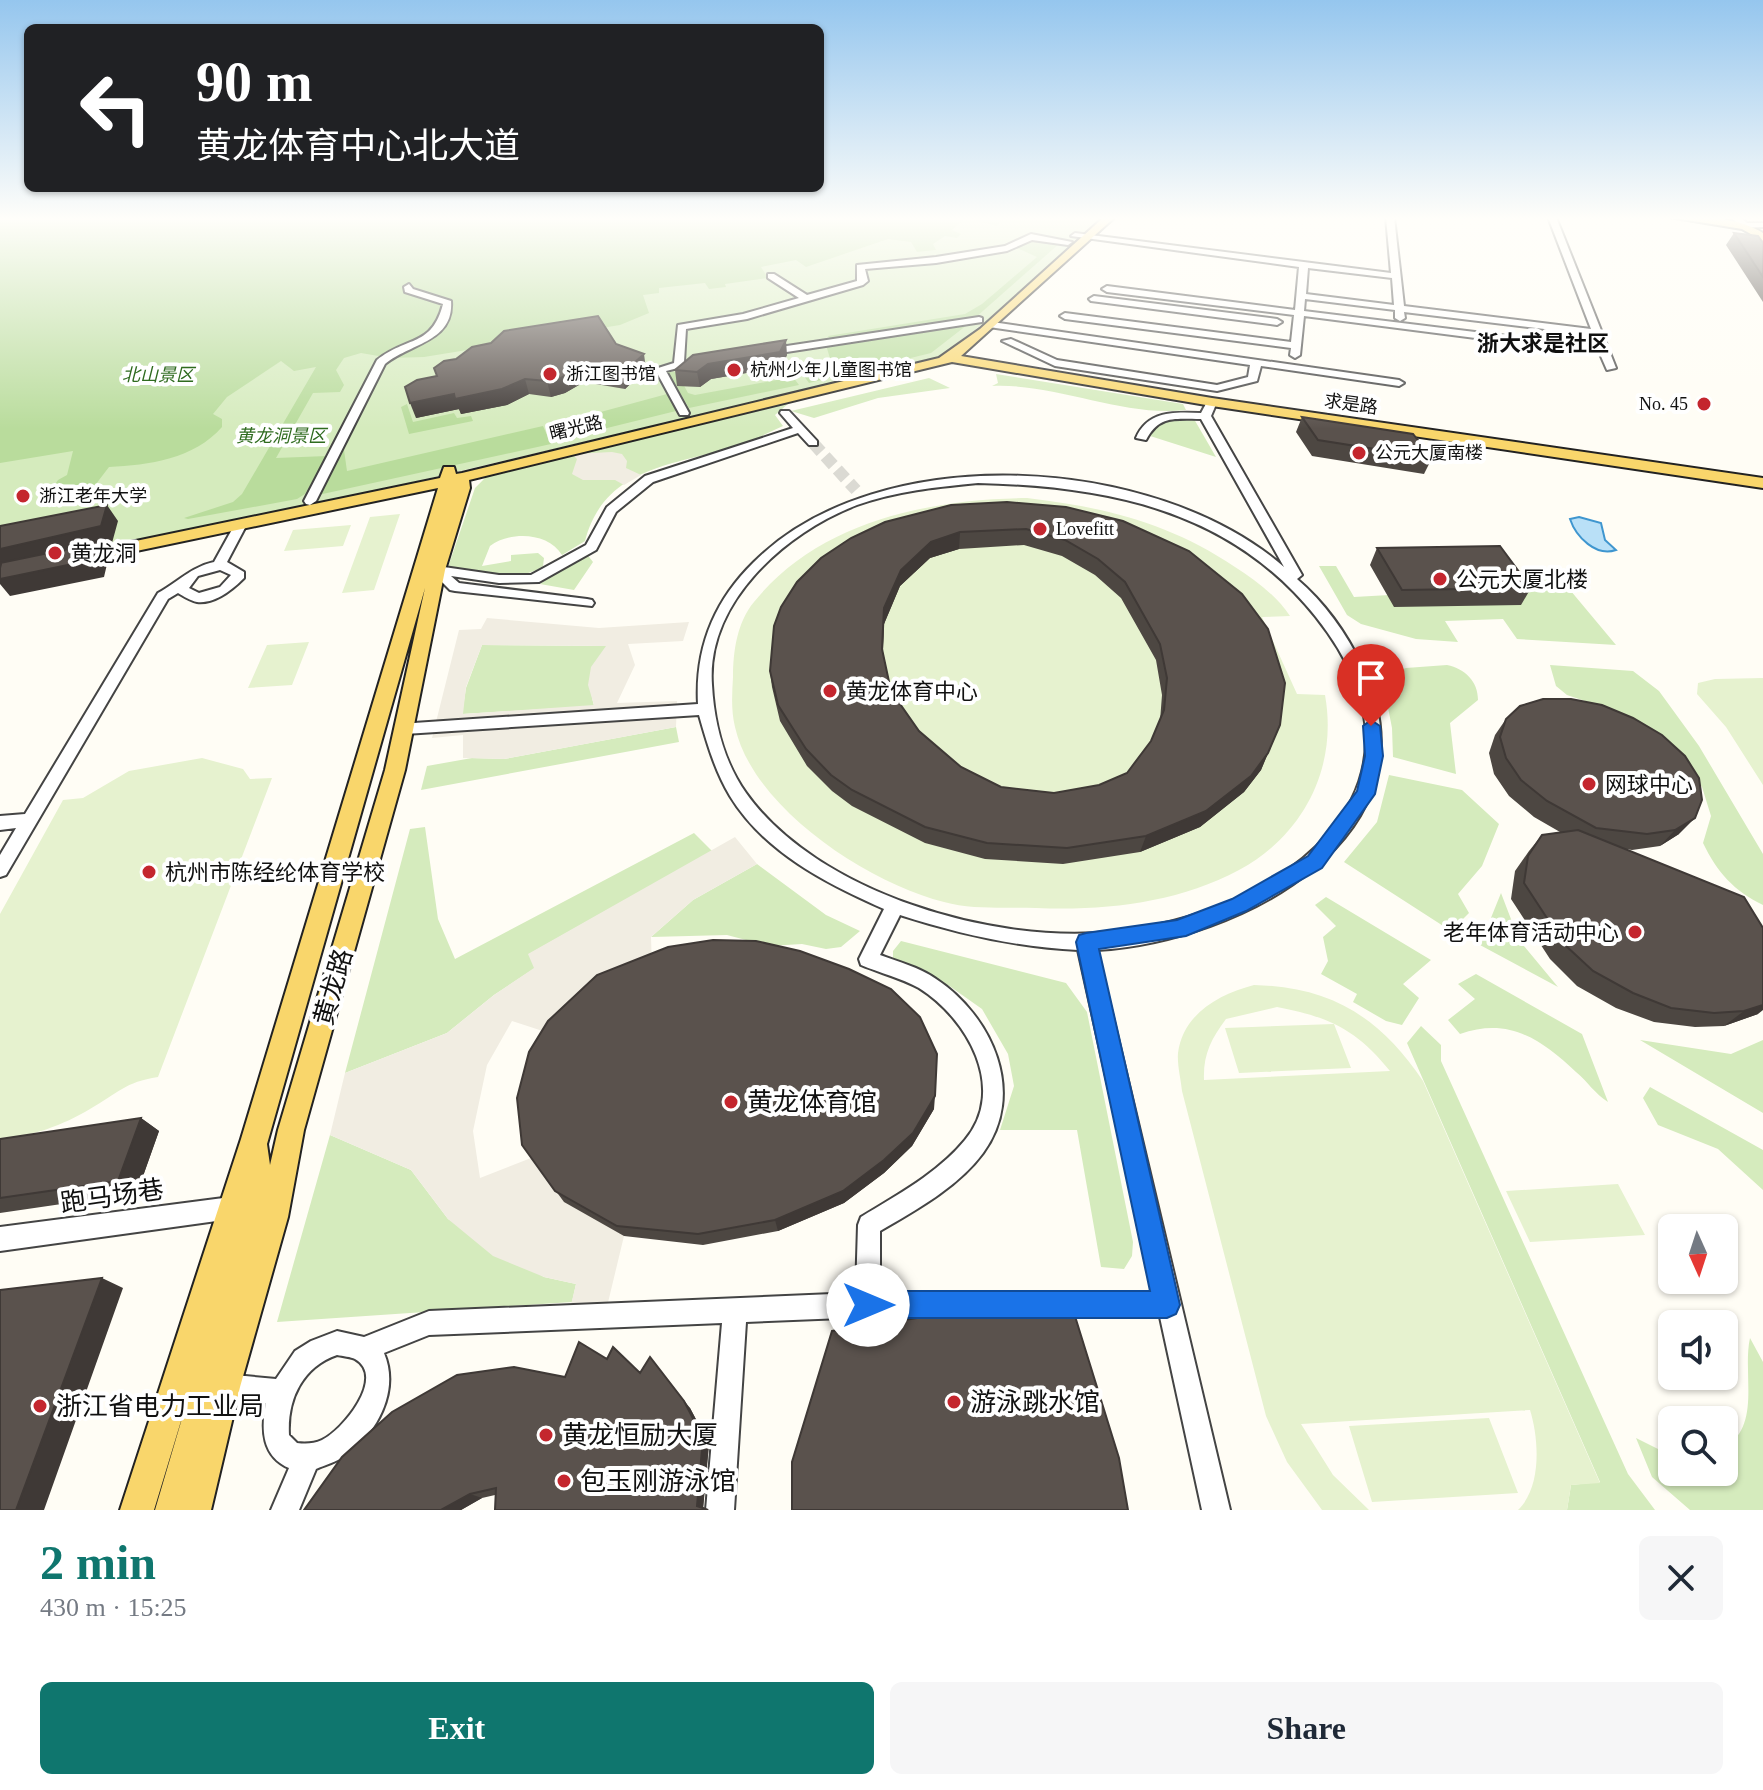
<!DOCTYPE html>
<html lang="en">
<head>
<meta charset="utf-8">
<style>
	:root { --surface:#fff; --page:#f6f6f7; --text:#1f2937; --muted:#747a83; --accent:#0f766e }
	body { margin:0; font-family:"Times New Roman","Noto Sans SC",serif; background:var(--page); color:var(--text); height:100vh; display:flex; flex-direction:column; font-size:30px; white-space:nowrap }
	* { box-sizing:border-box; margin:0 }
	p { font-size:26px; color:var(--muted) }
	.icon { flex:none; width:44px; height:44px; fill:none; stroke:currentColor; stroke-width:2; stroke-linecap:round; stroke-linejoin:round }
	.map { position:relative; height:1510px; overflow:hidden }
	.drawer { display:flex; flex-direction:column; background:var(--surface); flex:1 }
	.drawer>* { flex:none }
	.top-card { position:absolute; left:24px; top:24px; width:800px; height:168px; border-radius:12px; box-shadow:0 2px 6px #0004; background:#202124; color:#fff; overflow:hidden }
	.needle { width:52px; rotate:177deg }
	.tools { position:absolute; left:1658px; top:1214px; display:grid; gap:16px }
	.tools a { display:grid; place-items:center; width:80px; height:80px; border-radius:12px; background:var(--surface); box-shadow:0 2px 6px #0004; font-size:40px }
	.pin { position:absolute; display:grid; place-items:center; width:68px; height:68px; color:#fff; margin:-82px -34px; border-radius:50% 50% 50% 0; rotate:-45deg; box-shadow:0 0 8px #0007 }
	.pin .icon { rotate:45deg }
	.me { position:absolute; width:88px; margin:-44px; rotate:90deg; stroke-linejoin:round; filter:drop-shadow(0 0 6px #0008) }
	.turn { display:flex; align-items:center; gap:28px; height:168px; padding:0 40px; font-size:36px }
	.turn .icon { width:104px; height:104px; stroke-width:2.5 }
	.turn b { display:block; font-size:56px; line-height:68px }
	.round { display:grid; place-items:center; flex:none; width:84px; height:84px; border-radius:12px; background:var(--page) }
	.overview { display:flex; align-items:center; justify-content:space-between; height:136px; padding:0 40px }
	h1 { font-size:48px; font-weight:700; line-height:60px; color:var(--accent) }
	.action { display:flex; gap:16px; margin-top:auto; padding:16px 40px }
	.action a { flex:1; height:92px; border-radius:12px; background:var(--accent); color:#fff; font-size:32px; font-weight:700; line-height:92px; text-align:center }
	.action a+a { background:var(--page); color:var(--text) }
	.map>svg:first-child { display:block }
	.green { fill:#d5ebbd }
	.forest { fill:#b9dc9c }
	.pitch { fill:#e6f2cf; fill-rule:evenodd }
	.plaza { fill:#f1ede2; fill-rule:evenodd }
	.water { fill:#b9e0f7; stroke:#3f96cf; stroke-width:2 }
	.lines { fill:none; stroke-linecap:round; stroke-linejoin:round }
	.minor-tunnel { stroke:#dbdad3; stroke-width:12; stroke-dasharray:12 6; stroke-linecap:butt }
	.minor-casing { stroke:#444; stroke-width:4 }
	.major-casing { stroke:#222; stroke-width:4 }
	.minor { fill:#fff; fill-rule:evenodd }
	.major { fill:#f9d66b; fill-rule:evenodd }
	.wall { fill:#4d4742; fill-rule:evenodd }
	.shaded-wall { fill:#3f3936 }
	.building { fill:#5a524d; stroke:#3f3936; stroke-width:2; fill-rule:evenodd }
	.route { fill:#1a73e8; stroke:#114b97; stroke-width:2 }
	.poi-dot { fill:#c4262e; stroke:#fff; stroke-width:3 }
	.labels { text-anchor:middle; stroke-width:8; stroke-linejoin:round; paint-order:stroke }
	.far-poi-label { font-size:18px; fill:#111; stroke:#fff; text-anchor:start }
	.far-park-label { font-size:18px; font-style:italic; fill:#2f6b1f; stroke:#fff }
	.far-street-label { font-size:18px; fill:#111; stroke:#fff }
	.far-quarter-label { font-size:22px; font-weight:bold; fill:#111; stroke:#fff }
	.poi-label { font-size:22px; fill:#111; stroke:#fff; text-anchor:start }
	.near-street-label { font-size:26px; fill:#111; stroke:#fff }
	.near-poi-label { font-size:26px; fill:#111; stroke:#fff; text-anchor:start }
</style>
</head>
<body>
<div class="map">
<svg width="1763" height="1510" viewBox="0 0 1763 1510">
	<rect width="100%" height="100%" fill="#fffdf5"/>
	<path class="green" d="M0,217H1102L992,317L936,359L384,489L0,569Z
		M996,374L1183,404L1186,410C1120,417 1058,383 992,386L998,383Z
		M929,378L950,388L878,398L814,418L791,411Z
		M769,403H789L775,415L783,426C770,432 756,439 743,444C682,465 605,463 585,541L562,555C548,532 510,531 490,546L482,566L511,561V555L538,553L544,558L543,566C518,584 476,572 447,570L475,488L487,476Z
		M1176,419H1194L1216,457L1147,435L1156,423Z
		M586,553L593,562L574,590L540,584Z
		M1319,566H1336L1354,597L1548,586L1538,572H1555L1616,645L1517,639L1503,619L1445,621L1458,642L1416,639L1361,624L1347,615Z
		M482,645L607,646C591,668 587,679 594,706L462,714L466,688Z
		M1447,665C1465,669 1478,681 1478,700L1450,723L1456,774L1393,757L1392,728L1382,677L1406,668Z
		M1550,665L1633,671L1659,691L1699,746L1763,854V905C1734,891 1717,872 1703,843L1711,816L1702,787L1678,753L1606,708L1567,695L1556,686Z
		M676,727L679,742L421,790L427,766L472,758L504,759Z
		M1389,775L1462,790L1499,824L1482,866L1458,894L1469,913L1451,931L1344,862L1377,822Z
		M425,827L438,919L455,959L694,833L712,851L529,954L535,968L494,995L447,1033L345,1073L410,829Z
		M757,864L826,915L860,931L841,947L826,949L802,944L769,946L727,935L651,937L693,900Z
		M1501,893L1519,940L1558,987L1480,945Z
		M1326,897L1431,960L1403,984L1419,998L1402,1025L1386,1021L1353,1002L1357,994L1321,974L1328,961L1323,937L1336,926L1315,905Z
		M901,941L1066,983L1087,1012L1133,1242L1132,1256L1124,1269L1101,1267L1077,1130H1000L1014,1086L1008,1054L982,1009L948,985L893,962V951Z
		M1476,974L1582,1034L1608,1102C1595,1094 1587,1081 1576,1072C1541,1039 1509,1017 1460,1034L1448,1020L1475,999L1458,984Z
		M1421,1026L1441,1045V1061L1628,1474L1655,1510H1567L1571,1485L1600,1482L1407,1043Z
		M1640,1040L1731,1054L1763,1040V1113Z
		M1650,1087L1763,1150V1190L1718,1149L1658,1125L1643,1098Z
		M330,1135L411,1170L448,1219L544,1277L576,1284L572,1302L277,1322Z
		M1750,1338L1763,1362V1510H1690L1652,1477L1636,1438L1672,1456V1472H1724V1448C1762,1426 1742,1374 1750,1338Z"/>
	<path class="forest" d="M0,217H1004L997,226L966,218L952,230L961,234L957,238L945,236L933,244L936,250L917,252L911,242L888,239L806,267L796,260L761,267L768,278L725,284L726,287L709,289L705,283L659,288V293L643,295L649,313L620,325L424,357L390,358L361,353L344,358L336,370L344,385L340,392L313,393L276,458L327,456L305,494L297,499L188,519L184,518L233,502L242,494L316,367L294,371L281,361L227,397L213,414L222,419V427C194,459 149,465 109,467L83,501L40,506L58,480L67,475L73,451L0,463Z
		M1035,240L1060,243L975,318L830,339L828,336L965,314L982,304L1037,257L1017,248Z
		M967,325L931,353L809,383L801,372L832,365L826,345Z
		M685,371L681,380L688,393L695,395L793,377L799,385L689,408L668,372Z
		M667,394L676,411L603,429L597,413Z
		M407,404L413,422L454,413L457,418L471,416L473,421L409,434L401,407Z
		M543,426L551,444L318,495L344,450L347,471Z"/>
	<path class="pitch" d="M1027,498C1104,507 1170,523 1235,567C1255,580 1276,595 1290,616L1262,617L1297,694L1325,695C1338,767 1304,835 1239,870C1177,903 1105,911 1036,908C1006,907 973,910 944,902C868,883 753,808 735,727C731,711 732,694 733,677C733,652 737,622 754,602C819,521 930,499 1027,498Z
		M400,514L374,590L342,593L370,517Z
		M351,525L343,546L284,551L293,530Z
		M309,642L292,685L248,688L267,645Z
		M1763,678V785L1726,727L1697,694L1698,683L1715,679Z
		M202,758L243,769L250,779L272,778L158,1077C125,1082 118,1093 90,1109C63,1125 32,1137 0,1138V914L63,800L83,798L129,771Z
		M1254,985C1331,987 1380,1017 1423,1081L1600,1483L1571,1485L1567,1510H1518C1542,1487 1539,1439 1530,1410L1301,1424L1333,1475L1369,1510H1322L1287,1462L1266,1416L1182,1091C1181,1080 1177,1065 1178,1053C1183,1014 1219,994 1254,985ZM1277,1007C1329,1017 1356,1029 1390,1071L1204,1080C1203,1055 1211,1039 1226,1019Z
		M1334,1024L1351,1068L1239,1073L1225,1028Z
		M1618,1184L1645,1235L1530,1242L1506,1191Z
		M1489,1418L1518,1493L1372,1502L1349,1426Z"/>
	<path class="plaza" d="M612,452L622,454L627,461L626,468L641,475L624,485L615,480H583L572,474L577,459L572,454Z
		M487,618L599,628L689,622L683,641L628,644L635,665L617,703L677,701L676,727L504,759L463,758V735L432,738L459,630L481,629ZM482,645L606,646L591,667L588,685L594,705L463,714L466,687Z
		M735,837L757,864L693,900L651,937L652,969L555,1035L512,1021L487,1065L473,1131L480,1178L531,1158L624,1236L605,1315L568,1317L576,1284L544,1277L493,1256L448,1219L411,1170L330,1135L345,1073L447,1033L494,995L534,968L528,954Z"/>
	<path class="water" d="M1579,517L1601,523L1605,540L1616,550C1596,557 1576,537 1570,519Z"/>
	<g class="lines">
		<path class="minor-tunnel" d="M813,443L856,490"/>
		<g class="minor-casing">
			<path id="minor" d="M1386,217H1394L1404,306L1591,329L1548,217H1556L1616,368L1607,370L1600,354L1304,316L1300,355L1295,358L1290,355L1291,348L1065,319L1060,316L1065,313L1291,342L1294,315L1107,292L1102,289L1107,286L1295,310L1299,267L1071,236L1075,233L1391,273ZM1308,268L1392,278L1394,305L1306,294ZM1305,299L1395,310V318L1400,321L1405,318L1404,312L1593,335L1598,347L1304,311Z
				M1731,217H1740L1747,223H1763V227L1742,228Z
				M1031,234L1072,242L1068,245L1032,240L1007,251L936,263L865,269L868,281L863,285L747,319L686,329L684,362L694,364L666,371L689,413L688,415H680L655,369L674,363L678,325L743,314L799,298L768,278V274H774L807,295L857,281V265L936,257L1005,246Z
				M409,284L413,289L451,301C454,342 410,343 385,364L316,501L310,505L306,504L304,501L377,360C407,336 432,347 443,304L405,292L404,287Z
				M1094,296L1277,319L1282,322L1277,325L1091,301L1089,299Z
				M979,317L982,318V322L767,355L762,352L767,349Z
				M992,322L1399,380L1404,383L1399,386L1261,366L1257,381L1217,391L1055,366L1002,341L1011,339L1057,360L1217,385L1248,377L1250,365L989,327L987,325Z
				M1208,400L1217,402L1211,416L1302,575L1297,579C1324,602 1347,634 1362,666C1444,836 1239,942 1097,950L1230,1510H1202L1160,1317H868L746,1322L734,1510H706L722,1323L429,1335L384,1353C400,1391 377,1434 345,1456C336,1462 325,1465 316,1469L299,1510H271L289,1468C262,1456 261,1430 266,1403L224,1400L215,1396L211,1387L215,1378L224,1374L276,1379L295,1351L311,1341L337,1331L364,1337L429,1311L856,1293L858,1225L861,1217C897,1195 938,1173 965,1140C1008,1089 967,1018 919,988C901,978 880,973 861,965L859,959L884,909C827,884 764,852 730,796C715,771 707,743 699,715L405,734L399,732L397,728L399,724L698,704C695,648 714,601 754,562C879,437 1156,455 1284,567L1201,419C1175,419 1159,415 1146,440L1136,438C1148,410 1175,412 1201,413ZM978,483C1108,486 1231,510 1316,617C1455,792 1278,916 1110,932C993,944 817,893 746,793C724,762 714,722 712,685C706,602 786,532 857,505C896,491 937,487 978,483ZM900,915C959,934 1016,947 1078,950L1154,1293H880V1231C916,1210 958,1187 983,1153C1027,1093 992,1016 936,979C919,967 899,962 880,955ZM337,1355C343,1356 351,1357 355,1359C387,1377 342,1431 322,1440C313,1444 306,1444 297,1443L289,1435C287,1400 302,1367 337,1355Z
				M781,411H789L817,441V445H809L798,433L653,482L616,512L596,550L539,582L499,583L451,576L459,583L587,599L592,600L594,603L592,606L455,591L450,590L430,570L437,566L499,575H531L586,545L607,507L645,476L793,428L780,413Z
				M241,520L247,524L227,562L244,572V578C232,590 215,604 197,602C191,601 183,596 178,593L168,599L6,875L0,877V855L16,828L0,830V816L25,814L158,593C178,582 191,567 214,562L235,524ZM220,570L231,575L220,587L199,593L189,588L198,576Z
				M231,1197L239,1200L242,1208L239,1216L231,1219L0,1251V1227Z"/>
		</g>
		<g class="major-casing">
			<path id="major" d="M1104,217H1115L961,356L1212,398L1763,478V488L1212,406L952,362L469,480L470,488L445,570L405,770L304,1130L288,1217L240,1387L211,1510H155L191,1388L154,1510H120L241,1139L438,488L79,563L73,562V554L440,478L444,467H454L456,474L462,473L939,358L980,329ZM425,588L385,770L278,1130L270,1165L267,1144Z
				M1669,217C1701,217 1736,216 1763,233V241L1742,229Z"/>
		</g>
		<use href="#minor" class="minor"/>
		<use href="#major" class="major"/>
	</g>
	<path class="wall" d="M1734,233L1763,243V302L1726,245Z
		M616,344L646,369L625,389L584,382L565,393L551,397L529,394L507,405L461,414L459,409L416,418L437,376L456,359Z
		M787,355L781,367L711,379L700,387L677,386L675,370Z
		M1302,417L1432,458L1424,474L1312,456L1296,432Z
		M1007,502L1066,507L1280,725L1261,770L1244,792L1200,827L1140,852L1063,864L985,859L925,843L852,806L832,791L807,766L780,721L772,687L770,671L774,626ZM1024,545L1062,556L1095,575L1121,598L1156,660L1162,695L1160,721L1151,741L1127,773L1099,785L1054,793L1001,787L961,767L919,731L891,691L883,652L884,624L900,586L930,558L959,549Z
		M1377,548L1531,588L1521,605L1394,607L1370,565Z
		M1543,699L1679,834L1660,846L1632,850L1626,849L1758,1014L1724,1026L1695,1027L1654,1022L1616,1008L1577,986L1550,959L1511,899L1515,871L1529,851L1542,835L1560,832L1534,817L1509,796L1494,774L1489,753L1495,735L1506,719Z
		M934,1109L912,1146L884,1173L844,1203L778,1231L703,1245L624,1236L564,1202L522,1145Z
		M141,1118L159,1131L137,1193L0,1213V1139Z
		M607,1359L640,1373L690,1408L709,1444L703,1507L709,1510H495V1495L482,1498L461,1510H304L565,1377Z"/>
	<path class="shaded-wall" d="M786,340L787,355L781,367L711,379L700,387L697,372L708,364Z
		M644,354L646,369L625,389L622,374Z
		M581,367L584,382L565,393L551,397L547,381Z
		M525,379L529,394L507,405L461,414L455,399Z
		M454,394L459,409L416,418L410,403Z
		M107,505L118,521L112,543L99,546L108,560L104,577L10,596L0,584V549Z
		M960,532L959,549L930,558L900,586L884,624L882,665L884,608L901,570L931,542Z
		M1268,753L1261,770L1244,792L1200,827L1140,852L1146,836Z
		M1695,818L1679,834L1660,846L1675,830Z
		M1763,1005V1010L1758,1014L1724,1026L1744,1011Z
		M935,1096L934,1109L912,1146L884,1173L844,1203L778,1231L775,1220Z
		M141,1118L159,1131L137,1193L118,1181Z
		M102,1278L123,1288L44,1510H16Z
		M650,1357L690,1408L709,1444L703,1510L697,1506Z
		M470,1494L482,1498L461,1510H441Z"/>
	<path class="building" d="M1734,233L1758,236L1763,243V277Z
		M598,316L616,344L644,354L622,374L581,367L561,378L547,381L525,379L502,389L455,399L454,394L410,403L405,387L417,380L437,376L434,368L444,361L456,359L472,347L491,343L504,331Z
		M786,340L780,352L708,364L697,372L675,370L693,355Z
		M1302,417L1413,434L1432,458L1318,440Z
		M1007,502L1066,507L1123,521L1189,551L1242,594L1268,629L1285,683L1280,725L1268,753L1251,776L1206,811L1146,836L1067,848L987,843L925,827L852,790L831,775L806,749L778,705L770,671L774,626L781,607L797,582L821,558L851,538L885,522L951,505ZM1026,529L1065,540L1098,559L1125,582L1160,644L1167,678L1164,710L1151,741L1127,773L1099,785L1054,793L1001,787L961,767L919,731L891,691L882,649L884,608L901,570L931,542L960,532Z
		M107,505L101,526L0,549V526Z
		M97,543L92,560L0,579V568L1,564L0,563Z
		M1500,546L1531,588L1402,590L1377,548Z
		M1543,699H1571L1602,705L1633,718L1662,735L1685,756L1699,778L1702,800L1695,818L1675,830L1647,834L1596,828L1547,801L1521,780L1506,758L1500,737L1506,719L1520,706Z
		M1578,830L1744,897L1763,928V1005L1744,1011L1714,1013L1671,1008L1633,993L1593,971L1564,944L1524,883L1528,856L1542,835Z
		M713,940L756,941L800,951L849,969L891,989L920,1017L937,1054L935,1096L913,1133L884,1160L843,1191L775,1220L698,1234L617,1226L555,1191L522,1145L517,1098L529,1052L548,1021L597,975L668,947Z
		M141,1118L118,1181L0,1198V1139Z
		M102,1278L16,1510H0V1290Z
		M1074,1313L1119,1458L1128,1510H792V1462L832,1331L937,1315Z
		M579,1342L607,1359L613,1347L640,1373L650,1357L684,1401L703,1438L697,1506L708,1510H495L496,1488L470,1494L441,1510H304L342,1457L392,1412L457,1375L514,1367L565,1377Z"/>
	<linearGradient id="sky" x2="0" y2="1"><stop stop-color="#95c6ee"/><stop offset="0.51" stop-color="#fffefa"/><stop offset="1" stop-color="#fffefa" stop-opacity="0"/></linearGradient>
	<rect width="1763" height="429" fill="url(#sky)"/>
	<path class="route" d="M1371,720L1380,726L1383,756L1375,794L1322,868L1246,911L1186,936L1099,949L1180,1305L1176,1314L1167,1318H868L859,1314L855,1305L859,1295L868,1291H1150L1076,942L1079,935L1086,933L1177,920L1232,899L1308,856L1357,791L1365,756L1363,726Z"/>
	<g class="poi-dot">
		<circle cx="734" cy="370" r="8"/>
		<circle cx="550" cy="374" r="8"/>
		<circle cx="1704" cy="404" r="8"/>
		<circle cx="1359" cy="453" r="8"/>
		<circle cx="23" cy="496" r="8"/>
		<circle cx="1040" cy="529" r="8"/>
		<circle cx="55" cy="553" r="8"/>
		<circle cx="1440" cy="579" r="8"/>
		<circle cx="830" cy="691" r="8"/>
		<circle cx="1589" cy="784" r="8"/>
		<circle cx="149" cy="872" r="8"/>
		<circle cx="1635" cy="932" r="8"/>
		<circle cx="731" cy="1102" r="8"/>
		<circle cx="954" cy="1402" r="8"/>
		<circle cx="40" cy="1406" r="8"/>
		<circle cx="546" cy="1435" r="8"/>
		<circle cx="564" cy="1481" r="8"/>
	</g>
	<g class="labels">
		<g class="far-poi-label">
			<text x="750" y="376">杭州少年儿童图书馆</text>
			<text x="566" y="380">浙江图书馆</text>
			<text x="1688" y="410" text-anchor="end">No. 45</text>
			<text x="1375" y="459">公元大厦南楼</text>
			<text x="39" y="502">浙江老年大学</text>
			<text x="1056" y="535">Lovefitt</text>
		</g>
		<g class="far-park-label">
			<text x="158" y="381">北山景区</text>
			<text x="281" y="442">黄龙洞景区</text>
		</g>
		<g class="far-street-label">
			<text transform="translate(1351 404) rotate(8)" y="6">求是路</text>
			<text transform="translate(576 428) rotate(-14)" y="6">曙光路</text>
		</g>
		<g class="far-quarter-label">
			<text x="1543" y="351">浙大求是社区</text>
		</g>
		<g class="poi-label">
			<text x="71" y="561">黄龙洞</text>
			<text x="1456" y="587">公元大厦北楼</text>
			<text x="846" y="699">黄龙体育中心</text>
			<text x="1605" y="792">网球中心</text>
			<text x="165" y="880">杭州市陈经纶体育学校</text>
			<text x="1619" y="940" text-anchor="end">老年体育活动中心</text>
		</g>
		<g class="near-street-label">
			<text transform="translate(333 987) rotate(-74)" y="9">黄龙路</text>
			<text transform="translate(112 1196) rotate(-8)" y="9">跑马场巷</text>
		</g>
		<g class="near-poi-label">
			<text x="747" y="1111">黄龙体育馆</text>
			<text x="970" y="1411">游泳跳水馆</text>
			<text x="56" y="1415">浙江省电力工业局</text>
			<text x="562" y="1444">黄龙恒励大厦</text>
			<text x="580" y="1490">包玉刚游泳馆</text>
		</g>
	</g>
</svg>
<div class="tools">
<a><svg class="needle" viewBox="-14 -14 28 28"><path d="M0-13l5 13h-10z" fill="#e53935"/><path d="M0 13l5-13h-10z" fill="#747a83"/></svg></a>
<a><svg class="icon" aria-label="sound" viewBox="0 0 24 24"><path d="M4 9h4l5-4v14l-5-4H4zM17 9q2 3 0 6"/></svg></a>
<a><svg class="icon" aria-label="search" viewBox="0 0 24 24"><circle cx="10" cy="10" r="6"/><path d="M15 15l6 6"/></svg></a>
</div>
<div class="pin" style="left:1371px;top:726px;background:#d93025"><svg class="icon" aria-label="arrive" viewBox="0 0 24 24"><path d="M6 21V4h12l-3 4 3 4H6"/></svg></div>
<svg class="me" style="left:868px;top:1305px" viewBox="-20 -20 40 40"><circle r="19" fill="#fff"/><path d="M0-13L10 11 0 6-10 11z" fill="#1a73e8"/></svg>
<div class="top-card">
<div class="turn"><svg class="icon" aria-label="left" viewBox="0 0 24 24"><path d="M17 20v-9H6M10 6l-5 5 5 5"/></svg><div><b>90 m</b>黄龙体育中心北大道</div></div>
</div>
</div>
<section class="drawer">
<div class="overview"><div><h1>2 min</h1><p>430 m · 15:25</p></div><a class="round"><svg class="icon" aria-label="close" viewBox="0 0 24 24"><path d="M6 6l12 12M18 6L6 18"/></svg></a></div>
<div class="action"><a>Exit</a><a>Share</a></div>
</section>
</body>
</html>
